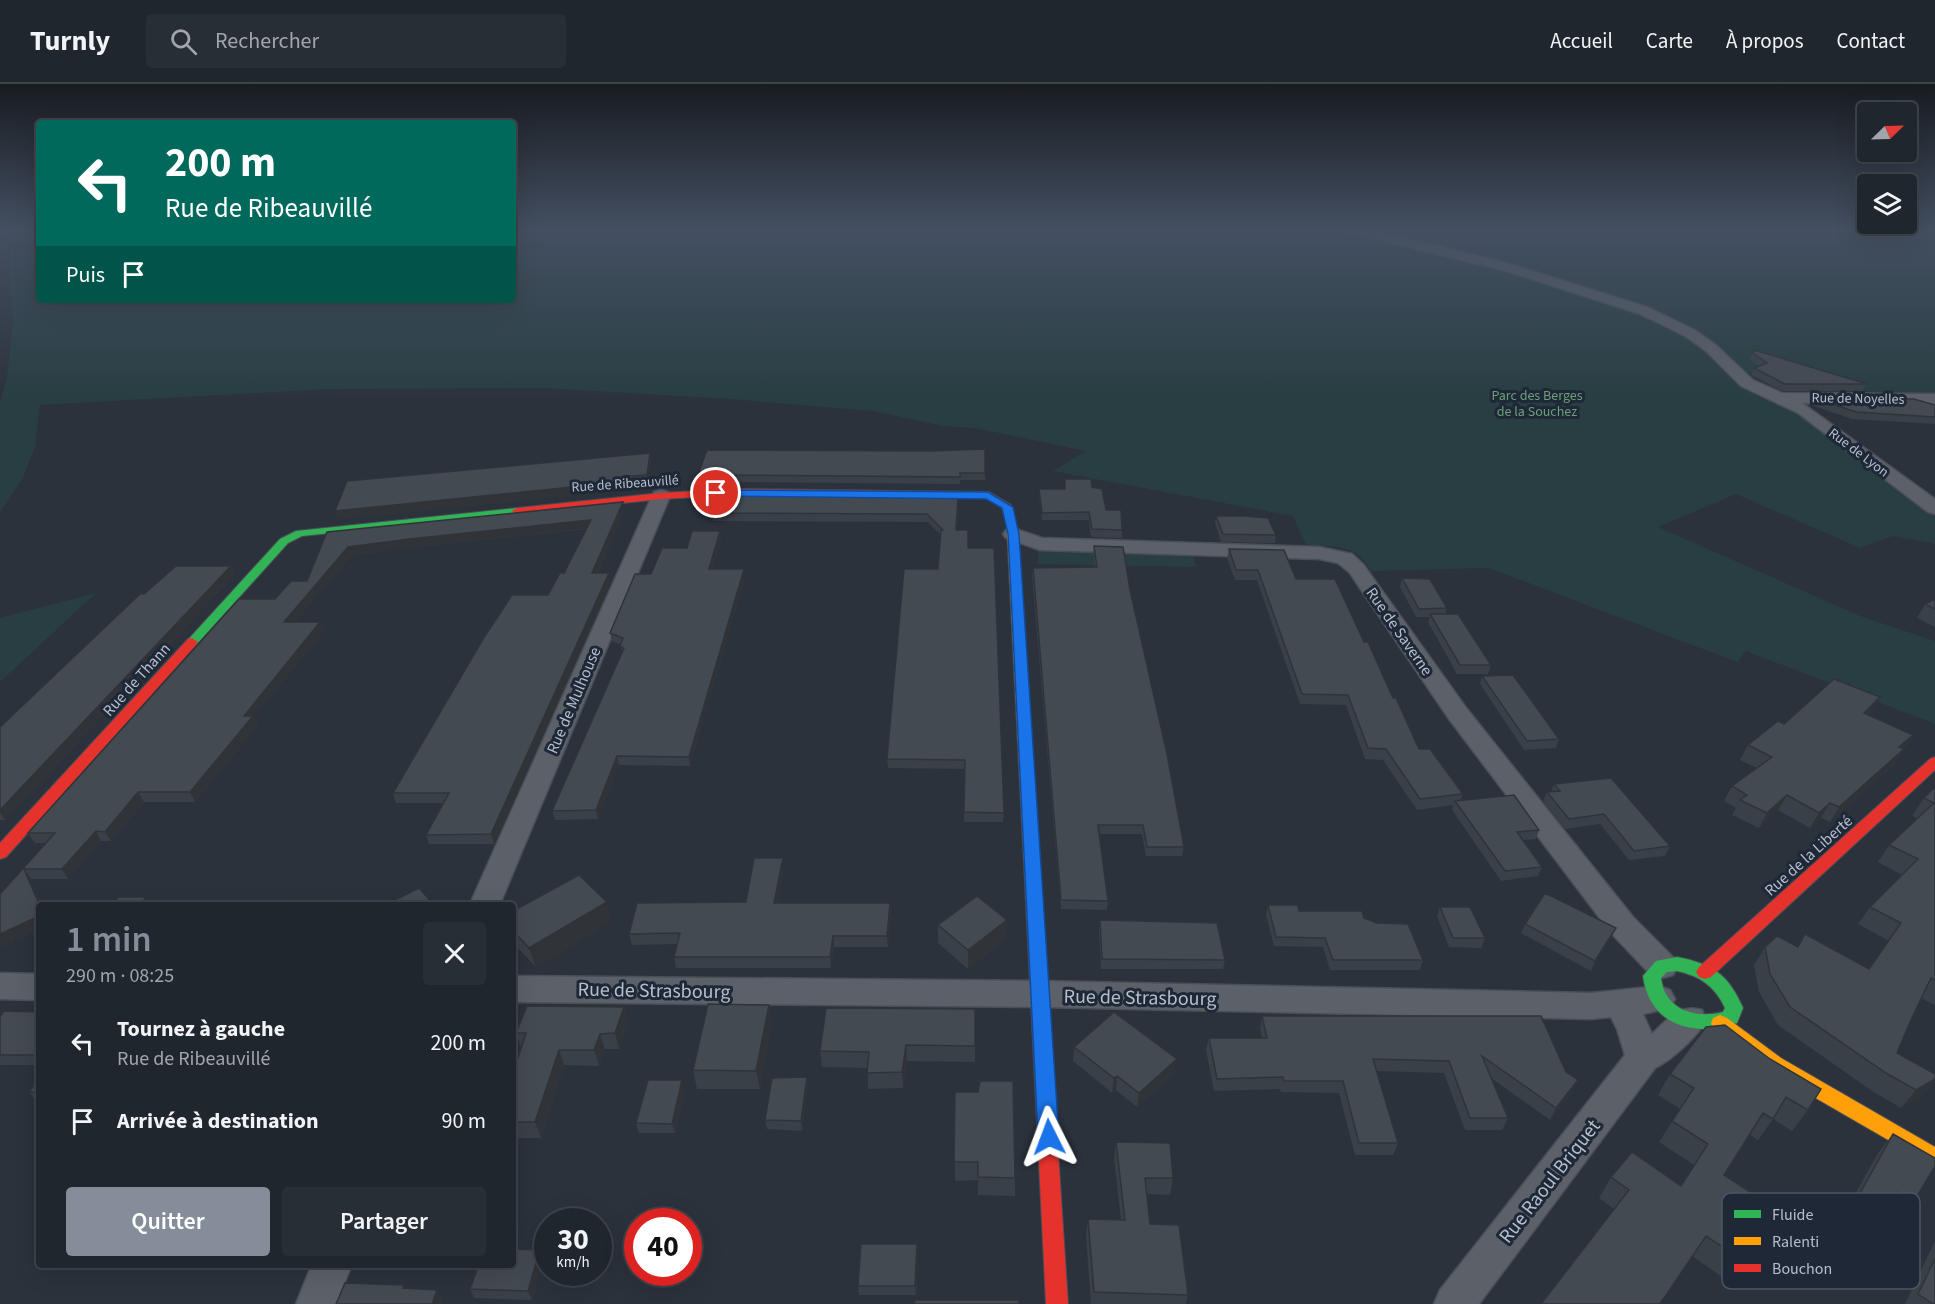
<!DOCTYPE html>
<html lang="fr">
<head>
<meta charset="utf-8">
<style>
	:root { --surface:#20262d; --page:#282e35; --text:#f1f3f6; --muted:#a2a5aa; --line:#3d4349; --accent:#858d9a }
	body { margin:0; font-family:"Source Sans 3",sans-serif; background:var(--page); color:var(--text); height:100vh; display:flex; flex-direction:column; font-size:22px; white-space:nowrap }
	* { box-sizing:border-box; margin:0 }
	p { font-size:20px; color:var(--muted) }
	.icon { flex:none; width:33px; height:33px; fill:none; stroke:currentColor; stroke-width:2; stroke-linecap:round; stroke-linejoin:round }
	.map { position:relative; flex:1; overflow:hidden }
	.sheet { position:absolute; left:36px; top:818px; width:480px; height:366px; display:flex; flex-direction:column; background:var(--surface); border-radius:6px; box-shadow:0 6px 24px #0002,0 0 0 2px var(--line) }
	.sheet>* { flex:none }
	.guide { position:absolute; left:36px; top:36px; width:480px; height:183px; border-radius:6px; box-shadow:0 6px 24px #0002,0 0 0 2px var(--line); background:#00695c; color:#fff; overflow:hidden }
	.needle { width:39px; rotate:67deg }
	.controls { position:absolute; left:1857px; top:18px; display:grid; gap:12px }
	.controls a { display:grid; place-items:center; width:60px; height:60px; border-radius:6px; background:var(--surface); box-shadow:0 6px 24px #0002,0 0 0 2px var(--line); font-size:30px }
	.speed { position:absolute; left:534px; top:1124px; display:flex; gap:12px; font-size:30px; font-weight:700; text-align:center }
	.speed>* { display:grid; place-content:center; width:78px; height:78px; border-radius:50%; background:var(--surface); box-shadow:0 6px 24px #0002,0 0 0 2px var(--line); line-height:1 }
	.speed small { font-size:15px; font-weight:400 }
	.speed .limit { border:9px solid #d22; background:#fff; color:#111 }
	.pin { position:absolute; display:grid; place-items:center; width:51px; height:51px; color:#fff; margin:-26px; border:3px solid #fff; border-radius:50%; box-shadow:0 2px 6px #0007 }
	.me { position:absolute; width:66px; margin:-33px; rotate:357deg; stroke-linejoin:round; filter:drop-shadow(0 0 4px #0008) }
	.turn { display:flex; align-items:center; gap:21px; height:126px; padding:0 30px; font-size:27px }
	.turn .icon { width:78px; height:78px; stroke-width:2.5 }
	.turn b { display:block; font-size:42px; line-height:51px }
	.then { display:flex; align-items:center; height:57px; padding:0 30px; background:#0003; gap:12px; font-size:22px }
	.round { display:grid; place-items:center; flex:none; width:63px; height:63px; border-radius:6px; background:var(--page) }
	.summary { display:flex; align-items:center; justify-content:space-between; height:102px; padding:0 30px }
	h1 { font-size:36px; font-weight:600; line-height:45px; color:var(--accent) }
	.primary-button { display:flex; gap:12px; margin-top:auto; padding:12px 30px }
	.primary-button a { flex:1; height:69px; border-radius:6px; background:var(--accent); color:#fff; font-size:24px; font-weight:600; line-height:69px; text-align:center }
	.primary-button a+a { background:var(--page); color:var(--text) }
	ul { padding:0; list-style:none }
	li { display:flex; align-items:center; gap:18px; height:78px; padding:0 30px }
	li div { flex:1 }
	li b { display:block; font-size:22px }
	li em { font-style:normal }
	header { display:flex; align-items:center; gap:36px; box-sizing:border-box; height:84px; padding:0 30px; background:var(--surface); border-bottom:2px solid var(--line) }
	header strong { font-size:28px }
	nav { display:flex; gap:33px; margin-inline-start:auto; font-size:21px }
	.search { width:420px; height:54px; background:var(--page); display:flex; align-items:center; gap:15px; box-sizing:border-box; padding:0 21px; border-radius:6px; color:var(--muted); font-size:22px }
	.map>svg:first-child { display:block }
	.green { fill:#283e42 }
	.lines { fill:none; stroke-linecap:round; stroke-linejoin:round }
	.street-casing { stroke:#4a4e56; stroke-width:3 }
	.fast-casing { stroke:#4a4e56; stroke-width:2 }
	.slow-casing { stroke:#4a4e56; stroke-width:2 }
	.jam-casing { stroke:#4a4e56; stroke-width:2 }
	.street { fill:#5c6169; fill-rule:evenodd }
	.fast { fill:#30b455; fill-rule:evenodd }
	.slow { fill:#ff9f0a; fill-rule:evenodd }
	.jam { fill:#e5322d; fill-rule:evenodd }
	.wall { fill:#3a4047 }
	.shaded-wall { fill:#303439 }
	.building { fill:#444a52; stroke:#303439; stroke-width:1.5 }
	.route { fill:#1a73e8; stroke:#114b97; stroke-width:1.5 }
	.labels { text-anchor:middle; stroke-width:6; stroke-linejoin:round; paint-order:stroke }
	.far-park-label { font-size:14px; fill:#6c9e78; stroke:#1e2837 }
	.far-street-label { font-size:14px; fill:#b6becc; stroke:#1e2837 }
	.street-label { font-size:16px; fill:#b6becc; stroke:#1e2837 }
	.near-street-label { font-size:20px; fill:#b6becc; stroke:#1e2837 }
	.key { fill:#1e2837; stroke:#4c5564; stroke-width:1.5 }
	.key-label { font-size:16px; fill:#b6becc }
</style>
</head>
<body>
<header>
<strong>Turnly</strong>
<div class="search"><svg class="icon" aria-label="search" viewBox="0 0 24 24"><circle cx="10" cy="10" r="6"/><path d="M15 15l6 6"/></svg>Rechercher</div>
<nav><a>Accueil</a><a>Carte</a><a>À propos</a><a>Contact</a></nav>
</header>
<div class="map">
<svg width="1935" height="1220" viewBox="0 0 1935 1220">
	<rect width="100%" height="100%" fill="#2b323c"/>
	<path class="green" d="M8,146H39V216H513V146H1935V309L1869,308L1776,279L1734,296L1757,312L1797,328L1935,433V460L1893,452L1860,464L1736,410L1658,443L1860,532L1935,557V640L1746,567L1737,578L1489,484L1371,487C1357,459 1334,463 1306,461L1293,432L1053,387L1086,367L975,344L943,342L873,327L730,315L545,304L329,305L40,321L35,363L23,394L0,428V319L7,292L13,240Z
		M1038,466L1193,469L1196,483L1038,480Z
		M96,509L0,598V534Z"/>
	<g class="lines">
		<g class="street-casing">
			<path id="street" d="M1337,146H1363L1401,153L1507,179L1647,223L1695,246L1716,261L1753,296L1782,309L1935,310V320L1802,319L1935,415V430L1928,428L1798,329L1741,302L1706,267L1685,252L1659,239L1637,229L1503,186Z
				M661,406L668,408L670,412L500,820H470L652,412L654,408Z
				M1013,444L1042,454L1319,463L1352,470L1363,480L1467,625L1633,833L1673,873L1678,882L1673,891L1662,894L1651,891L1611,849L1449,635L1349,488L1338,479L1319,475L1040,466L1006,454L1003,450L1006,446Z
				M0,889L39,890V916L0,915Z
				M513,892L1041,897L1591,909L1659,902L1670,906L1675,915L1670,924L1643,930L1652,950C1667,936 1679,919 1702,926L1706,936C1698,952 1672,976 1655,984L1479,1220H1434L1440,1206L1625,971L1617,945L1611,933L1591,935L1041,923L513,918Z
				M312,1180H352L336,1220H296Z"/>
		</g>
		<g class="fast-casing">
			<path id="fast" d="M517,424L522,427L521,429L302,452L288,459L196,561L192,562L186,558L280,455L296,447Z
				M1677,873C1713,880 1728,890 1743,924L1737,939C1694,954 1649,941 1643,892L1656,877ZM1677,887C1700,892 1715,902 1725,924L1723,928C1695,935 1665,926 1661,894L1667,888Z"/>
		</g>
		<g class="slow-casing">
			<path id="slow" d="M1012,441L1017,444L1043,838L1041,843L1035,844L1029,843L1027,838L1007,444Z
				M1720,931L1727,934L1781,974L1935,1063V1083L1767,986L1713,944L1711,939L1713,934Z"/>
		</g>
		<g class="jam-casing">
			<path id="jam" d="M734,405L989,408L1011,421L1017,444L1012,447L1008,446L1002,424L987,414L734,411L661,415L517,430L512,427L517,424L661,409Z
				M192,554L198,558L196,561L6,773L0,775V759L188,555Z
				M1935,673V686L1711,893L1705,895L1699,893L1696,888L1699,883L1930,675Z
				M1035,832L1041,833L1043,838L1068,1220H1046L1027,838L1029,833Z"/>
		</g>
		<use href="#street" class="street"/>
		<use href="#fast" class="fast"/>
		<use href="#slow" class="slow"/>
		<use href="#jam" class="jam"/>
	</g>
	<path class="wall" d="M1754,266L1867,300L1863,307H1782L1751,291L1754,284L1759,282L1750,275Z
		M1814,314L1935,321V340L1852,335L1811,321Z
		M985,365V396H960V400L729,398L728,395L700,396L699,388L933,367Z
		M651,376L648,398L635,400L633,405L338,435Z
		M1065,395L1092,403L1106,426L1122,446V454L1091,453L1089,436H1042L1039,412V405H1065Z
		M958,413L957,446L968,464L1004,729L1003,738H964V685L888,684L887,675L938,485L941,451L928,438L713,437L712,429Z
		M624,426L598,489L611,498L494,760H429L426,751L444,719H396L393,709L548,511L564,489L587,445L411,463L351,472L295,538H320L324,547L254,633L258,641L195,718H144L111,757H101L68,795H31L39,845L0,863V810L46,759H35L28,749L275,515L307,497L327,448Z
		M1216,432L1276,451L1275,459L1221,458L1215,439Z
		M720,447L721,455L713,485H744L745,493L690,682L619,681L598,735L555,736L552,727L622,568L621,561L612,557L610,549L651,490L687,464Z
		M1094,462L1130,506L1184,763L1182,772H1146L1142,750H1099L1108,817L1107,826L1061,825L1032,492L1033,484L1095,483L1093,470Z
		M1229,465L1296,495L1364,558L1419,665L1463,710L1460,717L1539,746L1536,755L1523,756L1542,783L1538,792L1501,797L1452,726L1453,721L1417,726L1383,676L1365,675L1346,621L1300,620L1257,496H1235L1227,474Z
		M231,482L235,490L5,736H0V643L144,510Z
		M1402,494L1447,524L1445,530L1491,581L1488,590H1457L1428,538L1430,533H1416L1400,503Z
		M1935,515V543L1917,534L1925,520Z
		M1482,592L1559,655L1556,664L1524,666L1480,600Z
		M1880,613L1871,627L1868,631L1913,651L1895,680L1830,738L1821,734L1810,744L1778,726L1759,744L1732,731L1736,724L1724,717L1732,702L1757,684L1740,676L1748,661L1784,640Z
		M1554,700L1670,762L1665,772L1629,776L1600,740L1565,745L1543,717L1547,708H1551Z
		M1935,703V921L1921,914L1910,938L1897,969L1935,990V997L1924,1010L1901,1024L1872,1007L1778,941L1759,908L1754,881L1765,863H1797L1805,850L1869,885L1889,857L1858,840L1870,823L1902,791L1878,778L1889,761L1917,734L1912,732L1924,714Z
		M784,785L778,819H890L891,830L888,863H834L831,884H676L674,873L677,860L632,861L629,850L746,818Z
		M1268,821L1299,827L1364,834L1423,876L1420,886H1330L1323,863L1274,862L1266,831Z
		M1440,823L1485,854L1481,864L1449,863L1437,832Z
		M513,827L611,837L536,883L513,859Z
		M1100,836L1225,876L1223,885H1101L1099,846Z
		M1525,840L1611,853L1591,887L1521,849Z
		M938,841L1006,855L968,885L938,859Z
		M769,921L772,939L760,1005H697L693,986Z
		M624,923L629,938L619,965H605L599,982L564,981L541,1054H513V989L521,963L516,949Z
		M975,925V978L907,977L903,1004L868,1005V984L822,983L820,967Z
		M39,928V981H0V933Z
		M1262,932H1541L1572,1008L1550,1036L1491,994L1508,1034L1502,1046H1465L1444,989L1377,987L1398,1059L1393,1071H1355L1339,1009L1281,1008L1280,1005L1214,1007L1206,966L1209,954H1262L1260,944Z
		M1706,943L1808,1026L1792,1047L1773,1035L1758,1056L1749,1050L1724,1091L1741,1175L1725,1195L1692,1172L1614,1125L1599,1114L1611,1093L1681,1102L1694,1081L1659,1058L1680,1025L1658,1011L1670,990Z
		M1074,963L1174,989L1137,1023L1116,1006L1112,1009L1073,977Z
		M807,993L808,1002L802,1047L767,1045L765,1036Z
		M39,995V1021L29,1008Z
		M685,1006L675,1049H639L636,1039Z
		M955,1008L1015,1094V1112L978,1111V1096L955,1097Z
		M1893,1050L1913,1119L1897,1137L1884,1129L1869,1155L1853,1173L1829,1157L1878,1069Z
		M1116,1058L1173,1094L1170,1111L1147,1110L1150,1140L1188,1211L1186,1220H1091L1086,1151L1088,1135L1121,1136L1114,1074Z
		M1935,1157V1220H1905Z
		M918,1169L916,1211H859L858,1202Z
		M544,1175L532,1216L474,1214L470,1205Z"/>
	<path class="shaded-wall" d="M650,369L651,376L648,398L647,391Z
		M633,393L635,401L633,405L338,435L335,427Z
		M623,418L624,426L594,498L592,489Z
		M591,436L593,444L411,463L351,472L288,547L284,538L348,463L409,455Z
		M720,447L721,455L711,493L709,485Z
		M231,482L235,490L5,736L0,728V726Z
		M744,485L745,493L690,682L689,673Z
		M609,489L611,498L494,760L491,750Z
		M320,538L324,547L254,633L258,641L195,718L190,708L244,632Z
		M1880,613L1871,627L1855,643L1864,629Z
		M1913,651L1895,680L1830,738L1839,723L1899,663Z
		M617,672L619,681L598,735L596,726Z
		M138,708L144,718L111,757L105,748Z
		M1787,711L1778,726L1759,744L1767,729Z
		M1830,719L1821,734L1810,744L1819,729Z
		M96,747L101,757L68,795L62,785Z
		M783,774L784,785L776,830L774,819Z
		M24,785L31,795L42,820H39Z
		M146,813L151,820H141Z
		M607,818L611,837L536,883L529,864Z
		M890,819L891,830L888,863L887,852Z
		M39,832V845L0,863V850Z
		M1007,836L1006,855L968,885V866Z
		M1616,844L1611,853L1591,887L1595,877Z
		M833,852L834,863L831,884L830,873Z
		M769,921L772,939L760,1005L756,987Z
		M624,923L629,938L619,965L615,949Z
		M600,950L605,965L599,982L594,966Z
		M906,961L907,977L903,1004L902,988Z
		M559,966L564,981L541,1054L535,1038Z
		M1177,975L1174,989L1137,1023L1139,1009Z
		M1117,992L1116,1006L1112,1009L1114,994Z
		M807,993L808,1002L802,1047L801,1037Z
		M1935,995V997L1924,1010L1901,1024L1916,1006Z
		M682,996L685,1006L675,1049L672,1040Z
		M1578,996L1572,1008L1550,1036L1556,1024Z
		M917,1160L918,1169L916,1211L915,1202Z
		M540,1166L544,1175L532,1216L528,1207Z
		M437,1206L445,1220H432Z"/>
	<path class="building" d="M1754,266L1867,300H1785L1754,284L1767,279L1753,269Z
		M1814,314L1914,315L1935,321V333L1856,328Z
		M985,365V389H960V393L728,391L729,388H699L707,366L933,367Z
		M650,369L647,391L631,392L633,393L632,397L335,427L347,397Z
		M1065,395H1091L1092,403L1102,405L1106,426H1121L1122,446L1092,445L1089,428L1042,429L1039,405H1065Z
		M719,411L958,413L956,446H968V464H994L1004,729L964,728L965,676L887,675L904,485H938L941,446H943L927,430L712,429Z
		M623,418L592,489H609L491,750L426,751L449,709H393L483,555L512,511H548L560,489H564L591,436L409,455L348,463L284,538H320L244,632H253L190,708H138L105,748L96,747L62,785H24L39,820V832L0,850V810L55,749H28L239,515H275L291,497H307L327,448Z
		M1216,432H1244L1268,434L1276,451L1223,450Z
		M692,447H720L709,485H744L689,673L617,672L596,726L552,727L624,564L620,562L623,554L610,549L635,490H651L662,464H687Z
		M1094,462L1123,463L1130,506L1167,670L1184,763H1147L1143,741H1098L1108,817L1061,816L1033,484L1097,483Z
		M1229,465L1284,466L1296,495H1335L1364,558H1368L1393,614H1396L1419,665H1430L1463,710L1420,715L1386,665L1368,664L1348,611L1302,610L1258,486H1236Z
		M176,482H231L0,726V643L140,510H144Z
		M1402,494L1430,495L1447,524L1419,525Z
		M1935,515V525L1925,520Z
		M1430,530H1458L1491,581H1460Z
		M1513,591L1559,655L1527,657L1482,592Z
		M1834,595L1880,613L1864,629L1913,651L1899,663L1904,665L1839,723L1830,719L1819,729L1787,711L1767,729L1740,716L1747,711L1732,702L1772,673L1748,661L1778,637L1784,640Z
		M1611,694L1670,762L1634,767L1604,730L1569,735L1547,708L1560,707L1554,700Z
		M1935,703V896L1931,894L1910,938L1897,969L1935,990V995L1916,1006L1886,989L1790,923L1770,890L1765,863L1777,852L1798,863L1805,850L1869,885L1901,839L1870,823L1918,775L1889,761L1934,719L1924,714Z
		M1514,711L1539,746L1517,748L1542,783L1505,787L1455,717Z
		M754,774H783L774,819H890L887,852H833L830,873H674L680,849L629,850L637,819L746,818Z
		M579,791L607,818L529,864L513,847V827Z
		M419,804L433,820H387Z
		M1545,809L1616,844L1595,877L1525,840Z
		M977,812L1007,836L968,866L938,841Z
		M118,813H146L141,820H113Z
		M301,815L330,816L327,820H297Z
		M1268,821H1298L1299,827H1362L1364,834L1377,839L1408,840L1423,876H1333L1325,854L1276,853Z
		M1440,823H1470L1485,854H1453Z
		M1100,836L1217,839L1225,876L1102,875Z
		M708,920L769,921L756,987L693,986Z
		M527,922L624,923L615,949L600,950L594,966H559L535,1038H513V989L526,949H516Z
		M826,924L975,925V962L906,961L902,988L867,989L869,968L820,967Z
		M4,927L39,928V971H0V933Z
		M1114,928L1177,975L1139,1009L1117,992L1114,994L1074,963Z
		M1262,932H1541L1566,988L1578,996L1556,1024L1482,972L1508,1034H1470L1449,977L1373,975L1398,1059H1359L1343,997H1284L1283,993L1217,995L1209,954H1267Z
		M1725,941L1770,975L1821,1005L1808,1026L1786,1013L1773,1035L1763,1029L1724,1091L1773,1123L1741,1175L1706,1152L1660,1220H1541L1629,1106L1611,1093L1632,1068L1681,1102L1708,1060L1672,1037L1694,1004L1670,990L1706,943Z
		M807,993L801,1037L765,1036L772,994Z
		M39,995V1008H29Z
		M648,996H682L672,1040L636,1039Z
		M980,997H1013L1015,1094L978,1093V1078H954L955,1008H978Z
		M1893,1050L1935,1074V1082L1913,1119L1896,1108L1869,1155L1844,1138Z
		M1116,1058L1170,1059L1173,1094H1145L1150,1140L1179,1141L1188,1211L1094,1208L1088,1135L1125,1136Z
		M861,1160H917L915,1202H858Z
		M513,1165L540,1166L528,1207L470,1205L479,1180H513Z
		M1935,1175V1220H1933L1918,1210Z
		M345,1199L404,1201L403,1204L437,1206L432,1220H336Z
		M915,1216H1019V1220H914Z"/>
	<linearGradient id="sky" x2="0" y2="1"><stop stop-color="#181c21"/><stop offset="0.46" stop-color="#444f61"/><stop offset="1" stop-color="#444f61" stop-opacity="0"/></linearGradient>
	<rect width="1935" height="317" fill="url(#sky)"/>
	<path class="route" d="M716,406L988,408L1013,423L1019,450L1059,1053L1056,1060L1049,1063L1041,1060L1038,1053L1008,450L1002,424L986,415L713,412V407Z"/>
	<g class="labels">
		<g class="far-park-label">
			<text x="1537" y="316">Parc des Berges<tspan x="1537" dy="16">de la Souchez</tspan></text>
		</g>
		<g class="far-street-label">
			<text transform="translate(1858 314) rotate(1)" y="5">Rue de Noyelles</text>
			<text transform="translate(1859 368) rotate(37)" y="5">Rue de Lyon</text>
			<text transform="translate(625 399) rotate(-4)" y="5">Rue de Ribeauvillé</text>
		</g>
		<g class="street-label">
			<text transform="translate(1400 547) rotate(55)" y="6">Rue de Saverne</text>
			<text transform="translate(136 595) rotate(-48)" y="6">Rue de Thann</text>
			<text transform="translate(573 616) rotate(-67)" y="6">Rue de Mulhouse</text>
			<text transform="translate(1808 771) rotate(-42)" y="6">Rue de la Liberté</text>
		</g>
		<g class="near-street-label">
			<text transform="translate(654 906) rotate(1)" y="7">Rue de Strasbourg</text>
			<text transform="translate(1140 913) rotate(1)" y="7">Rue de Strasbourg</text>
			<text transform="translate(1549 1097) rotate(-52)" y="7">Rue Raoul Briquet</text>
		</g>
	</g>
	<rect x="1722" y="1109" width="198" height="96" rx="9" class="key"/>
	<rect x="1734" y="1126" width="27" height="8" fill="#30b455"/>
	<rect x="1734" y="1153" width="27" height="8" fill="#ff9f0a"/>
	<rect x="1734" y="1180" width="27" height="8" fill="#e5322d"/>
	<g class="key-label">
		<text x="1772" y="1136">Fluide</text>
		<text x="1772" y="1163">Ralenti</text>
		<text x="1772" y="1190">Bouchon</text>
	</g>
</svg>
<div class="controls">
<a><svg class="needle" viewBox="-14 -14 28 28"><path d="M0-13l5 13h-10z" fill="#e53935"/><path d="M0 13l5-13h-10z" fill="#a2a5aa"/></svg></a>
<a><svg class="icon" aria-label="layers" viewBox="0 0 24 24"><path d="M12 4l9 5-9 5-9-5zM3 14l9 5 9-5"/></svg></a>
</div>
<div class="speed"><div>30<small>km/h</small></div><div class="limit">40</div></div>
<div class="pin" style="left:716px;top:409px;background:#d93025"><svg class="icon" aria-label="arrive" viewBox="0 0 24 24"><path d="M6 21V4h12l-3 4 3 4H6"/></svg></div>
<svg class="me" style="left:1049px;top:1053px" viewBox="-20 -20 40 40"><path d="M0-17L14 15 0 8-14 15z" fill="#1a73e8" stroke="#fff" stroke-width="4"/></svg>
<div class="guide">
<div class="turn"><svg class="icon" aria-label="left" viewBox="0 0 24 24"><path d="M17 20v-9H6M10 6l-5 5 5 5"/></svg><div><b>200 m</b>Rue de Ribeauvillé</div></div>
<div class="then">Puis<svg class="icon" aria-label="arrive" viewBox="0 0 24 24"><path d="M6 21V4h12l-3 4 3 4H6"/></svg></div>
</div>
<section class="sheet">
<div class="summary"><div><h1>1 min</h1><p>290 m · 08:25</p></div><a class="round"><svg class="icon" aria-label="close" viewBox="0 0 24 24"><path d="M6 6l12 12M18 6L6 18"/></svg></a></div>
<ul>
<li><svg class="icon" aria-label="left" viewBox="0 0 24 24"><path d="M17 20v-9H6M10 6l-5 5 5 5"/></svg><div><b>Tournez à gauche</b><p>Rue de Ribeauvillé</p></div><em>200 m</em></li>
<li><svg class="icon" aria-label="arrive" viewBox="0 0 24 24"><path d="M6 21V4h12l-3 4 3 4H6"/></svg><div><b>Arrivée à destination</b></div><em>90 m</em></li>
</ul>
<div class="primary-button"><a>Quitter</a><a>Partager</a></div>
</section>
</div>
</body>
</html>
